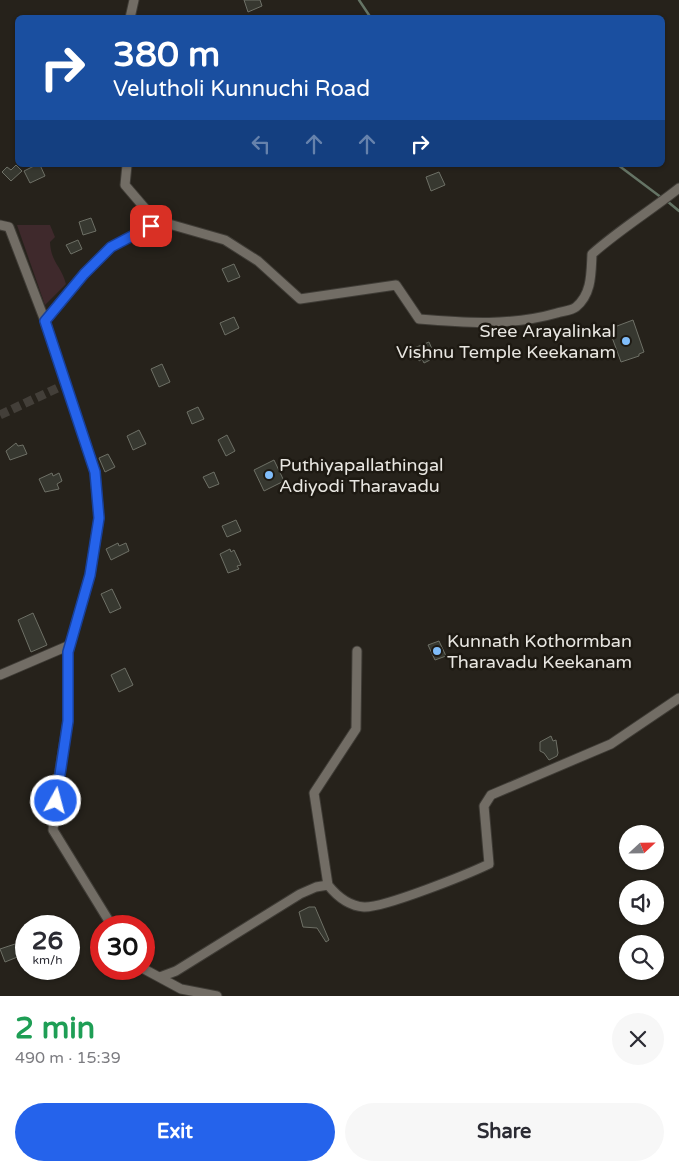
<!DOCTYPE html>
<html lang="en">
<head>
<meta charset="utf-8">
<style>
	:root { --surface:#fff; --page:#f7f7f7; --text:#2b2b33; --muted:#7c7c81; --accent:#2563eb }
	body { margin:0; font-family:"Varela Round",sans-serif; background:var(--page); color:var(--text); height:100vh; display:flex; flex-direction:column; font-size:19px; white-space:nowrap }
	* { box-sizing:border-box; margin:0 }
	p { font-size:16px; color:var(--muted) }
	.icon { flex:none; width:28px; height:28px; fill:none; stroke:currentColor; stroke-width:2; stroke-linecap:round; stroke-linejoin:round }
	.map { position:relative; height:996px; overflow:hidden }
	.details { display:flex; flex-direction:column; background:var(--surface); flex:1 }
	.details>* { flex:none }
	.hud { position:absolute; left:15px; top:15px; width:650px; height:152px; border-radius:8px; box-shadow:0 1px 4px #0004; background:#1a4fa0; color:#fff; overflow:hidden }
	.needle { width:32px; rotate:68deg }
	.buttons { position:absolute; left:619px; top:825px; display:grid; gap:10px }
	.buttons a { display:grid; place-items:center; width:45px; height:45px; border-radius:50%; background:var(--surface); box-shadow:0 1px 4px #0004; font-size:25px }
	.speed { position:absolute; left:15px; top:915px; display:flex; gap:10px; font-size:25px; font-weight:700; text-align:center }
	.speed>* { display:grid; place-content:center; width:65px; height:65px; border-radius:50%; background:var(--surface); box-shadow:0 1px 4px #0004; line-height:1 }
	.speed small { font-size:12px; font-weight:400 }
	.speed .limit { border:8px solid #d22; background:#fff; color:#111 }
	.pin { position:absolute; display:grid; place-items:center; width:42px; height:42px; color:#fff; margin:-21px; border-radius:10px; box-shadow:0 2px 8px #0006 }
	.me { position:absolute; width:55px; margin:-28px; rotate:7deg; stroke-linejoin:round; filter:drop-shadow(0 0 4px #0008) }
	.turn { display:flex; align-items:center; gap:18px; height:105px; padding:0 15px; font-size:22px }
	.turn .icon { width:65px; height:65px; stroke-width:2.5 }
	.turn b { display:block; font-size:35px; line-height:42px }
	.lanes { display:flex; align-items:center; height:48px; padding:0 15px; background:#0003; justify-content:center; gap:25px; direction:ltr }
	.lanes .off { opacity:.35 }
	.round { display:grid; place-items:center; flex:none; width:52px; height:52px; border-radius:26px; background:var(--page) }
	.headline { display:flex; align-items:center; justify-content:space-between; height:85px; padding:0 15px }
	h1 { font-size:30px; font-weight:700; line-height:38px; color:#1e9e55 }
	.primary-button { display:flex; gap:10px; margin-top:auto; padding:10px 15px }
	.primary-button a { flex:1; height:58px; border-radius:30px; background:var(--accent); color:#fff; font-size:20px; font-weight:700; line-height:58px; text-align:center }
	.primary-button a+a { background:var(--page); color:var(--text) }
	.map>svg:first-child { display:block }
	.green { fill:#3f292c }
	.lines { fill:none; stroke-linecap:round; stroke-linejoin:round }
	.stream { stroke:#657465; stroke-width:2.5 }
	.building { fill:#373830; stroke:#6e7066 }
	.street-tunnel { stroke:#433f39; stroke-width:9; stroke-dasharray:9 4.5; stroke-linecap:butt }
	.street-casing { stroke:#3f3c36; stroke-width:11 }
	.street { stroke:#726d65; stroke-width:9 }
	.route-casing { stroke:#184099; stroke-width:12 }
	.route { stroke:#2563eb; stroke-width:9 }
	.poi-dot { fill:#80bdfa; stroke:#1d1912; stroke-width:2 }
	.labels { text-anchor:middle; stroke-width:5; stroke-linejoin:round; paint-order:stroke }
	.poi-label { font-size:18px; fill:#e8e6e1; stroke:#1d1912; text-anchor:start }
</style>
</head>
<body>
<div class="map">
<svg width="679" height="996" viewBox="0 0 679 996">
	<rect width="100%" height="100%" fill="#26221b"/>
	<path class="green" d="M17,225H50L55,237L50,242C51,263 61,265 66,284L45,305Z"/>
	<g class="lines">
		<path class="stream" d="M359,0L371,18
			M618,165L662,198
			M667,201L679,211"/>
	</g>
	<path class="building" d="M244,0H260L262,6L248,12Z
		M16,165L22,171L11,181L2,172L7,167L11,170Z
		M36,165H40L45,176L30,183L24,171Z
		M439,172L445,185L431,191L426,177Z
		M91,218L96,231L83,235L79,222Z
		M78,240L82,249L71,254L66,245Z
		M234,264L240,277L228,282L222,269Z
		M234,317L239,328L225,335L220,323Z
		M633,320L644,352L639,354V356L621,362L609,329Z
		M429,342L432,349L427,353L430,360L424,363L422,359L419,361L414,348Z
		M162,364L170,382L159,387L151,369Z
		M198,407L204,419L192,424L187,412Z
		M139,430L146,444L133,450L127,436Z
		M227,435L235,451L226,456L218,440Z
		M16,443L18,446L23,445L27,454L10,460L6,451Z
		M108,454L115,467L105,472L99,458Z
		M274,460L284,481L264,491L254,470Z
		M214,472L219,484L209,488L203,477Z
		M52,473L53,476L59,473L62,481L57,484L59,489L45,492L39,479Z
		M236,520L241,531L227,537L222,526Z
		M118,543L119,546L126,543L129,551L111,560L106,549Z
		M230,549L231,552L234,550L241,565L237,566L239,569L228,573L220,554Z
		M112,589L121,608L110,613L101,594Z
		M33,613L47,645L31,652L18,620Z
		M439,641L446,656L435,660L428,645Z
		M125,668L133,685L119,692L111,675Z
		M551,736L553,741L556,740L558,753L557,756L549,760L544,753L540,751V742Z
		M309,907H315L329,940L326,942L317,928L303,927L299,912Z
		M15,944L20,956L5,962L0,949Z"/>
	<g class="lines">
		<path class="street-tunnel" d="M0,415L66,384"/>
		<g class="street-casing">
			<path id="street" d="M130,18L134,0
				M127,165L125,185L155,220
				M0,225L9,227L45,321
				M0,675L70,645
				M328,885L314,793L356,729L357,651
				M112,926L53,830L57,787L68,721V652L90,575L99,518L95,472L45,321L84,274L111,247L151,226L155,220L225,240L258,261L300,299L396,285L419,319C466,323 512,326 557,313C562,311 571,311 576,307C592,294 591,273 592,254C619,230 650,211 679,188
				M144,969L181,989L217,996
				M160,977L176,971L300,894L316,887L328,885C336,895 349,906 364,907C384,908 468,874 489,864L484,806L491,795L611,744L679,698"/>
		</g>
		<use href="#street" class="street"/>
	</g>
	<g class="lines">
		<g class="route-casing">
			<path id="route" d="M56,801L68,721V652L90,575L99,518L95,472L45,321L84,274L111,247L151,226"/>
		</g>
		<use href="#route" class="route"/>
	</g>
	<g class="poi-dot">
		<circle cx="626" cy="341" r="5"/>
		<circle cx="269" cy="475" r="5"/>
		<circle cx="437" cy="651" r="5"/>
	</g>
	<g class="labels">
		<g class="poi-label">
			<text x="616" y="337" text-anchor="end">Sree Arayalinkal<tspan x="616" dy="21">Vishnu Temple Keekanam</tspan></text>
			<text x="279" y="471">Puthiyapallathingal<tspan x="279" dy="21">Adiyodi Tharavadu</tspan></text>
			<text x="447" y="647">Kunnath Kothormban<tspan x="447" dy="21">Tharavadu Keekanam</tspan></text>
		</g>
	</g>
</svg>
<div class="buttons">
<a><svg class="needle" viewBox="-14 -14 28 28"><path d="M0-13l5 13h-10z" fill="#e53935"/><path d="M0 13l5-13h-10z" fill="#7c7c81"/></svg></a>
<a><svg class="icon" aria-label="sound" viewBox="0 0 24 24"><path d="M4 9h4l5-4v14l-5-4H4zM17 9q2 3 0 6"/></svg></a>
<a><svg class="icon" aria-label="search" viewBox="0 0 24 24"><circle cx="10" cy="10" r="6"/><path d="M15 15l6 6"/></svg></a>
</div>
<div class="speed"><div>26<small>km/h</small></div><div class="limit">30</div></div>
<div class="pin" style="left:151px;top:226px;background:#d93025"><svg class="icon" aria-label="arrive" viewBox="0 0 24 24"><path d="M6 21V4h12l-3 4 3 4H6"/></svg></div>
<svg class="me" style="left:56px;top:801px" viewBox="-20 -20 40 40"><circle r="17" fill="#2563eb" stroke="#fff" stroke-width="3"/><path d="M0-11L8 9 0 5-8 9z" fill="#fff"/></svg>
<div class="hud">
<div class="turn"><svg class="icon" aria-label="right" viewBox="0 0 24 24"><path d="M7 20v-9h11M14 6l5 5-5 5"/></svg><div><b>380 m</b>Velutholi Kunnuchi Road</div></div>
<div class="lanes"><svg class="icon off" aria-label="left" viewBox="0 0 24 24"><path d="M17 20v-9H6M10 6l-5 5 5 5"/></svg><svg class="icon off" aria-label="ahead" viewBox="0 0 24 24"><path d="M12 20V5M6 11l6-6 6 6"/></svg><svg class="icon off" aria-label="ahead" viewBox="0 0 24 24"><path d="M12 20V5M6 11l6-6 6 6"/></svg><svg class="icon" aria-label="right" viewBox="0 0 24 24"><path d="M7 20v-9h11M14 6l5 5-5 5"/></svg></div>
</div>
</div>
<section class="details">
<div class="headline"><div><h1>2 min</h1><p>490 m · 15:39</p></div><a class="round"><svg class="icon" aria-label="close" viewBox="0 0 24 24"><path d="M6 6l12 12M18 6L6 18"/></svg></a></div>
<div class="primary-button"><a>Exit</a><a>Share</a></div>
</section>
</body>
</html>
